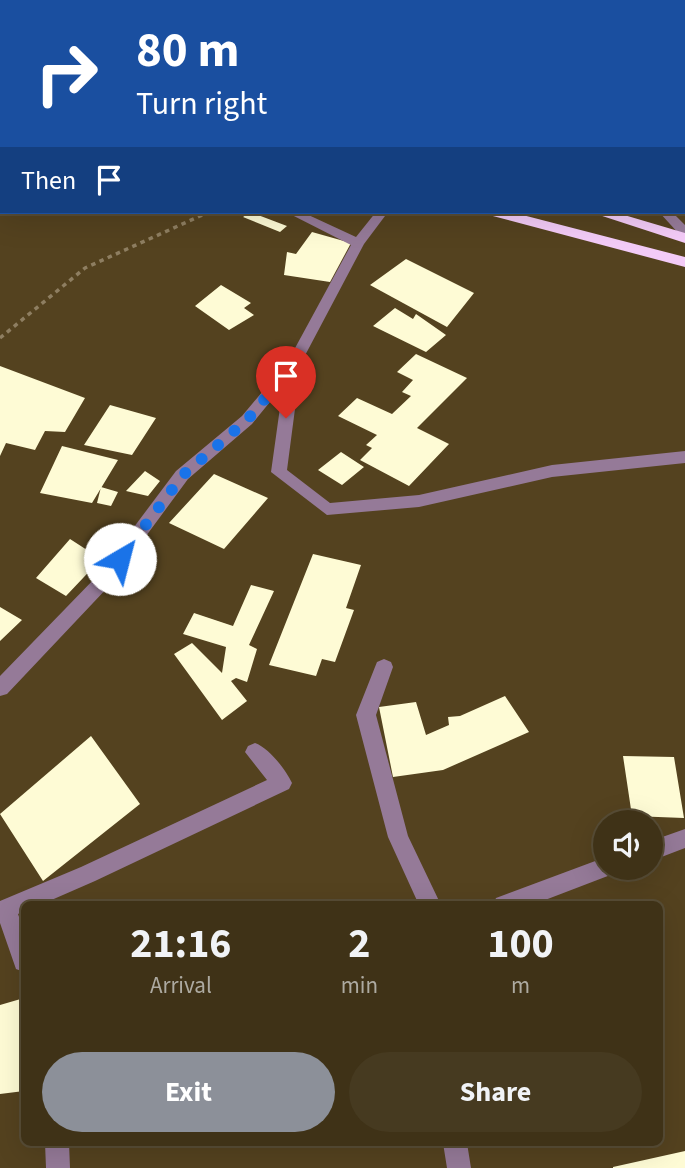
<!DOCTYPE html>
<html lang="en">
<head>
<meta charset="utf-8">
<style>
	:root { --surface:#3f3217; --page:#463a20; --text:#f1f3f6; --muted:#adaaa1; --line:#584d36; --accent:#8c9099 }
	body { margin:0; font-family:"Source Sans 3",sans-serif; background:var(--page); color:var(--text); height:100vh; display:flex; flex-direction:column; font-size:26px; white-space:nowrap }
	* { box-sizing:border-box; margin:0 }
	p { font-size:23px; color:var(--muted) }
	.icon { flex:none; width:38px; height:38px; fill:none; stroke:currentColor; stroke-width:2; stroke-linecap:round; stroke-linejoin:round }
	.map { position:relative; flex:1; overflow:hidden }
	.panel { position:absolute; left:21px; top:901px; width:642px; height:245px; display:flex; flex-direction:column; background:var(--surface); border-radius:10px; box-shadow:0 7px 28px #0002,0 0 0 2px var(--line) }
	.panel>* { flex:none }
	.banner { position:absolute; left:0px; top:0px; width:686px; height:214px; box-shadow:0 7px 28px #0002,0 0 0 2px var(--line); background:#1a4fa0; color:#fff; overflow:hidden }
	.controls { position:absolute; left:593px; top:810px; display:grid; gap:14px }
	.controls a { display:grid; place-items:center; width:70px; height:70px; border-radius:50%; background:var(--surface); box-shadow:0 7px 28px #0002,0 0 0 2px var(--line); font-size:35px }
	.pin { position:absolute; display:grid; place-items:center; width:60px; height:60px; color:#fff; margin:-72px -30px; border-radius:50% 50% 50% 0; rotate:-45deg; box-shadow:0 0 7px #0007 }
	.pin .icon { rotate:45deg }
	.me { position:absolute; width:77px; margin:-38px; rotate:37deg; stroke-linejoin:round; filter:drop-shadow(0 0 5px #0008) }
	.turn { display:flex; align-items:center; gap:24px; height:147px; padding:0 21px; font-size:32px }
	.turn .icon { width:91px; height:91px; stroke-width:2.5 }
	.turn b { display:block; font-size:49px; line-height:60px }
	.then { display:flex; align-items:center; height:66px; padding:0 21px; background:#0003; gap:14px; font-size:26px }
	.eta { display:flex; justify-content:space-evenly; align-items:center; height:119px; text-align:center }
	.eta b { font-size:42px; font-weight:700; line-height:49px }
	.primary-button { display:flex; gap:14px; margin-top:auto; padding:14px 21px }
	.primary-button a { flex:1; height:80px; border-radius:42px; background:var(--accent); color:#fff; font-size:28px; font-weight:700; line-height:80px; text-align:center }
	.primary-button a+a { background:var(--page); color:var(--text) }
	.map>svg:first-child { display:block }
	.building { fill:#fefbd5 }
	.lines { fill:none; stroke-linecap:round; stroke-linejoin:round }
	.path { stroke:#8e7e61; stroke-width:3.5; stroke-dasharray:4.5 4.5; stroke-linecap:butt }
	.minor { fill:#957a98; fill-rule:evenodd }
	.highway { fill:#f3cbf7; fill-rule:evenodd }
	.route { stroke:#1a73e8; stroke-width:12; stroke-dasharray:0 21.6 }
</style>
</head>
<body>
<div class="map">
<svg width="685" height="1168" viewBox="0 0 685 1168">
	<rect width="100%" height="100%" fill="#54421f"/>
	<path class="building" d="M250,212L287,226L280,232L243,217Z
		M312,232L351,243L330,282L284,275L287,252L296,254Z
		M406,259L474,293L447,327L370,285Z
		M221,285L251,303L244,308L254,315L229,330L195,306Z
		M395,308L413,319L416,314L446,335L426,352L373,326Z
		M416,354L467,378L417,428L449,444L409,486L360,460L372,448L366,445L377,435L338,416L357,398L392,414L411,396L402,392L413,380L397,372Z
		M0,366L85,398L65,432L45,431L35,450L6,443L0,456Z
		M110,405L156,418L132,455L84,445Z
		M62,446L118,460L92,503L40,493Z
		M341,452L364,467L342,485L318,470Z
		M145,471L160,481L148,496L126,491Z
		M214,474L268,498L224,549L169,523Z
		M101,487L118,492L111,506L97,503Z
		M70,539L101,559L66,596L36,578Z
		M313,554L361,565L346,608L354,610L335,662L322,659L316,676L269,665Z
		M251,585L274,591L249,645L257,649L247,682L236,678L231,681L247,701L222,720L174,654L192,643L222,673L226,647L183,634L194,613L233,626Z
		M0,607L22,620L0,641Z
		M505,696L529,732L443,770L393,777L379,707L416,702L426,735L449,725L448,717L460,716Z
		M91,736L140,804L43,881L0,814Z
		M623,756L674,757L684,818L632,816Z
		M24,998V1091L0,1094V1005Z
		M685,1151V1168H613V1167Z"/>
	<g class="lines">
		<path class="path" d="M0,338L85,268L209,212"/>
		<path class="minor" d="M439,0H449V2H439Z
			M568,0H581L567,2Z
			M0,183H2V191H0Z
			M286,212H302L356,237L376,212H388L364,244L301,363L287,470L330,503L419,495L552,465L685,451V463L552,477L419,507L327,515L271,472L283,386L252,424L188,479L110,585L7,694L0,696V676L98,575L176,471L242,416L288,361L351,245Z
			M659,212H672L685,225V236L680,235Z
			M384,659L391,662L393,667L376,715L408,836L441,905H419L388,837L356,715L375,667L377,662Z
			M255,743C269,748 286,770 292,783L289,789L95,881L40,905H24V911L18,914L24,931V972L16,969L0,923V901L81,867L267,780L245,752L248,746Z
			M685,829V848L651,861V841Z
			M606,857V868H616L613,874L532,905H493L496,898Z
			M45,1143H69L70,1168H46Z
			M443,1143H467L471,1168H447Z"/>
		<path class="highway" d="M0,0H11L12,2H2V5Z
			M0,24L2,25V33L0,32Z
			M486,212H511L685,257V267L489,215Z
			M590,212H614L685,233V243Z"/>
	</g>
	<g class="lines">
		<path class="route" d="M120,559L183,475L247,420L295,363L286,418"/>
	</g>
</svg>
<div class="controls">
<a><svg class="icon" aria-label="sound" viewBox="0 0 24 24"><path d="M4 9h4l5-4v14l-5-4H4zM17 9q2 3 0 6"/></svg></a>
</div>
<div class="pin" style="left:286px;top:418px;background:#d93025"><svg class="icon" aria-label="arrive" viewBox="0 0 24 24"><path d="M6 21V4h12l-3 4 3 4H6"/></svg></div>
<svg class="me" style="left:120px;top:559px" viewBox="-20 -20 40 40"><circle r="19" fill="#fff"/><path d="M0-13L10 11 0 6-10 11z" fill="#1a73e8"/></svg>
<div class="banner">
<div class="turn"><svg class="icon" aria-label="right" viewBox="0 0 24 24"><path d="M7 20v-9h11M14 6l5 5-5 5"/></svg><div><b>80 m</b>Turn right</div></div>
<div class="then">Then<svg class="icon" aria-label="arrive" viewBox="0 0 24 24"><path d="M6 21V4h12l-3 4 3 4H6"/></svg></div>
</div>
<section class="panel">
<div class="eta">
<div><b>21:16</b><p>Arrival</p></div>
<div><b>2</b><p>min</p></div>
<div><b>100</b><p>m</p></div>
</div>
<div class="primary-button"><a>Exit</a><a>Share</a></div>
</section>
</div>
</body>
</html>
